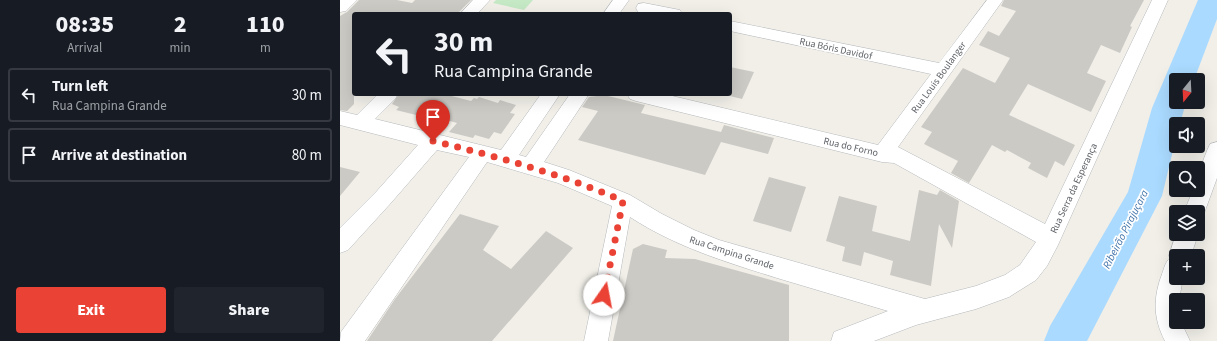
<!DOCTYPE html>
<html lang="en">
<head>
<meta charset="utf-8">
<style>
	:root { --surface:#171b24; --page:#20242c; --text:#f1f3f6; --muted:#9ea1a6; --line:#363941; --accent:#ea4335 }
	body { margin:0; font-family:"Source Sans 3",sans-serif; background:var(--page); color:var(--text); height:100vh; display:flex; flex-direction:column; font-size:15px; white-space:nowrap }
	* { box-sizing:border-box; margin:0 }
	p { font-size:13px; color:var(--muted) }
	.icon { flex:none; width:22px; height:22px; fill:none; stroke:currentColor; stroke-width:2; stroke-linecap:round; stroke-linejoin:round }
	.map { position:relative; flex:1; overflow:hidden }
	.side { display:flex; flex-direction:column; background:var(--surface); width:340px }
	.side>* { flex:none }
	.hud { position:absolute; left:12px; top:12px; width:380px; height:84px; border-radius:4px; box-shadow:0 4px 16px #0002; background:#171b24; color:var(--text); overflow:hidden }
	.needle { width:26px; rotate:198deg }
	.controls { position:absolute; left:829px; top:73px; display:grid; gap:8px }
	.controls a { display:grid; place-items:center; width:36px; height:36px; border-radius:4px; background:var(--surface); box-shadow:0 4px 16px #0002; font-size:20px }
	.pin { position:absolute; display:grid; place-items:center; width:34px; height:34px; color:#fff; margin:-41px -17px; border-radius:50% 50% 50% 0; rotate:-45deg; box-shadow:0 0 4px #0007 }
	.pin .icon { rotate:45deg }
	.me { position:absolute; width:44px; margin:-22px; rotate:12deg; stroke-linejoin:round; filter:drop-shadow(0 0 3px #0008) }
	.turn { display:flex; align-items:center; gap:14px; height:84px; padding:0 16px; font-size:18px }
	.turn .icon { width:52px; height:52px; stroke-width:2.5 }
	.turn b { display:block; font-size:28px; line-height:34px }
	.eta { display:flex; justify-content:space-evenly; align-items:center; height:68px; text-align:center }
	.eta b { font-size:24px; font-weight:800; line-height:28px }
	.action { display:flex; gap:8px; margin-top:auto; padding:8px 16px }
	.action a { flex:1; height:46px; border-radius:4px; background:var(--accent); color:#fff; font-size:16px; font-weight:800; line-height:46px; text-align:center }
	.action a+a { background:var(--page); color:var(--text) }
	ul { padding:0; list-style:none }
	li { display:flex; align-items:center; gap:12px; height:54px; margin:0 8px 6px; padding:0 8px; border:2px solid var(--line); border-radius:4px }
	li div { flex:1 }
	li b { display:block; font-size:15px }
	li em { font-style:normal }
	main { display:flex; flex:1; min-height:0 }
	.map>svg:first-child { display:block }
	.green { fill:#c5e8c5 }
	.lines { fill:none; stroke-linecap:round; stroke-linejoin:round }
	.river { fill:#aadaff; fill-rule:evenodd }
	.building { fill:#cccac5 }
	.minor-casing { stroke:#b5b8bc; stroke-width:1 }
	.minor { fill:#fff; fill-rule:evenodd }
	.route { stroke:#ea4335; stroke-width:7; stroke-dasharray:0 12.6 }
	.labels { text-anchor:middle; stroke-width:3.5; stroke-linejoin:round; paint-order:stroke }
	.street-label { font-size:10px; fill:#5f6368; stroke:#fff }
	.water-label { font-size:11px; font-style:italic; fill:#4174aa; stroke:#fff }
</style>
</head>
<body>
<main>
<section class="side">
<div class="eta">
<div><b>08:35</b><p>Arrival</p></div>
<div><b>2</b><p>min</p></div>
<div><b>110</b><p>m</p></div>
</div>
<ul>
<li><svg class="icon" aria-label="left" viewBox="0 0 24 24"><path d="M17 20v-9H6M10 6l-5 5 5 5"/></svg><div><b>Turn left</b><p>Rua Campina Grande</p></div><em>30 m</em></li>
<li><svg class="icon" aria-label="arrive" viewBox="0 0 24 24"><path d="M6 21V4h12l-3 4 3 4H6"/></svg><div><b>Arrive at destination</b></div><em>80 m</em></li>
</ul>
<div class="action"><a>Exit</a><a>Share</a></div>
</section>
<div class="map">
<svg width="877" height="341" viewBox="0 0 877 341">
	<rect width="100%" height="100%" fill="#f1efe8"/>
	<path class="green" d="M156,0H193L184,10L153,3Z"/>
	<g class="lines">
		<path class="river" d="M858,0H877V19L854,80H836V102H846L840,124H836V138L822,196L747,341H704L710,326L788,192L812,108Z"/>
	</g>
	<path class="building" d="M19,0H57L72,3L75,0H131L117,14H14V104L7,111L0,110V16L7,12Z
		M664,0H804L790,26L792,27L780,53L761,45L747,73L766,81L751,112L688,84L669,115L735,145L724,166L715,161L707,178L688,168L691,163L667,150L665,152L652,145L629,183L611,173L618,161L584,144L592,132L581,127L623,68L655,83L670,58L639,45L648,31L659,36L676,11L661,6Z
		M390,67L414,72L402,99L390,96Z
		M59,94H104L131,101L134,98L137,99L139,97L158,103L160,100L176,105L170,113L175,114L161,134L154,132L149,139L135,135L133,138L109,132L117,123L78,112L76,115L56,110L59,107L52,104Z
		M264,95L305,105L301,113L381,132L384,125L434,138L428,154L381,142L365,175L238,140L258,111L242,107L249,97Z
		M0,167L20,172L0,196Z
		M429,177L466,187L451,232L413,221Z
		M579,190L597,195L600,190L619,201L612,248L599,224L591,286L550,275L553,261L524,252L521,266L502,261L505,247L486,241L499,196L537,206L532,231L570,241Z
		M120,214L159,226L143,250L171,269L206,231L233,248L152,341H27L55,299Z
		M303,244L327,250L325,258L355,259L449,285V341H273L293,249Z"/>
	<g class="lines">
		<g class="minor-casing">
			<path id="minor" d="M0,0H17L6,11L0,12Z
				M133,0H150L137,14H120Z
				M273,0H289L279,14H263Z
				M647,0H663L558,147L705,224L812,0H828L718,245L707,266L696,280L669,297L636,309L576,325L534,341H491L494,332L548,311C511,300 474,289 437,278C386,262 336,247 290,217L268,341H244L272,206L218,183L147,162L25,341H0L1,332L129,157L97,150L50,204L8,250L0,253V228L36,192L78,145L0,125V111L17,115L38,94H58L55,99L35,119L161,150L201,94H220L179,155L186,157L230,94H249L204,162L229,170L290,195L322,214L354,230L379,240L585,299L636,286L665,275L680,265L696,242L554,163L542,162L296,101L290,99L287,94H324L538,145L591,74L390,31V21L599,63Z
				M304,3L340,10L342,14H308L298,12L296,8L298,4Z
				M877,142V178L862,219L858,220V212H844L853,190H858C858,174 863,159 870,144Z
				M836,234H858L851,256H836V278H843L839,300H836V322H841L850,341H825C813,318 813,298 822,274C824,269 825,262 830,258L829,256Z"/>
		</g>
		<use href="#minor" class="minor"/>
	</g>
	<g class="lines">
		<path class="route" d="M93,141C159,157 221,174 283,201L264,295"/>
	</g>
	<g class="labels">
		<g class="street-label">
			<text transform="translate(496 48) rotate(12)" y="4">Rua Bóris Davidof</text>
			<text transform="translate(598 77) rotate(-54)" y="4">Rua Louis Boulanger</text>
			<text transform="translate(511 146) rotate(13)" y="4">Rua do Forno</text>
			<text transform="translate(733 188) rotate(-65)" y="4">Rua Serra da Esperança</text>
			<text transform="translate(392 252) rotate(18)" y="4">Rua Campina Grande</text>
		</g>
		<g class="water-label">
			<text transform="translate(785 229) rotate(-63)" y="4">Ribeirão Pirajuçara</text>
		</g>
	</g>
</svg>
<div class="controls">
<a><svg class="needle" viewBox="-14 -14 28 28"><path d="M0-13l5 13h-10z" fill="#e53935"/><path d="M0 13l5-13h-10z" fill="#9ea1a6"/></svg></a>
<a><svg class="icon" aria-label="sound" viewBox="0 0 24 24"><path d="M4 9h4l5-4v14l-5-4H4zM17 9q2 3 0 6"/></svg></a>
<a><svg class="icon" aria-label="search" viewBox="0 0 24 24"><circle cx="10" cy="10" r="6"/><path d="M15 15l6 6"/></svg></a>
<a><svg class="icon" aria-label="layers" viewBox="0 0 24 24"><path d="M12 4l9 5-9 5-9-5zM3 14l9 5 9-5"/></svg></a>
<a>+</a>
<a>−</a>
</div>
<div class="pin" style="left:93px;top:141px;background:#d93025"><svg class="icon" aria-label="arrive" viewBox="0 0 24 24"><path d="M6 21V4h12l-3 4 3 4H6"/></svg></div>
<svg class="me" style="left:264px;top:295px" viewBox="-20 -20 40 40"><circle r="19" fill="#fff"/><path d="M0-13L10 11 0 6-10 11z" fill="#ea4335"/></svg>
<div class="hud">
<div class="turn"><svg class="icon" aria-label="left" viewBox="0 0 24 24"><path d="M17 20v-9H6M10 6l-5 5 5 5"/></svg><div><b>30 m</b>Rua Campina Grande</div></div>
</div>
</div>
</main>
</body>
</html>
